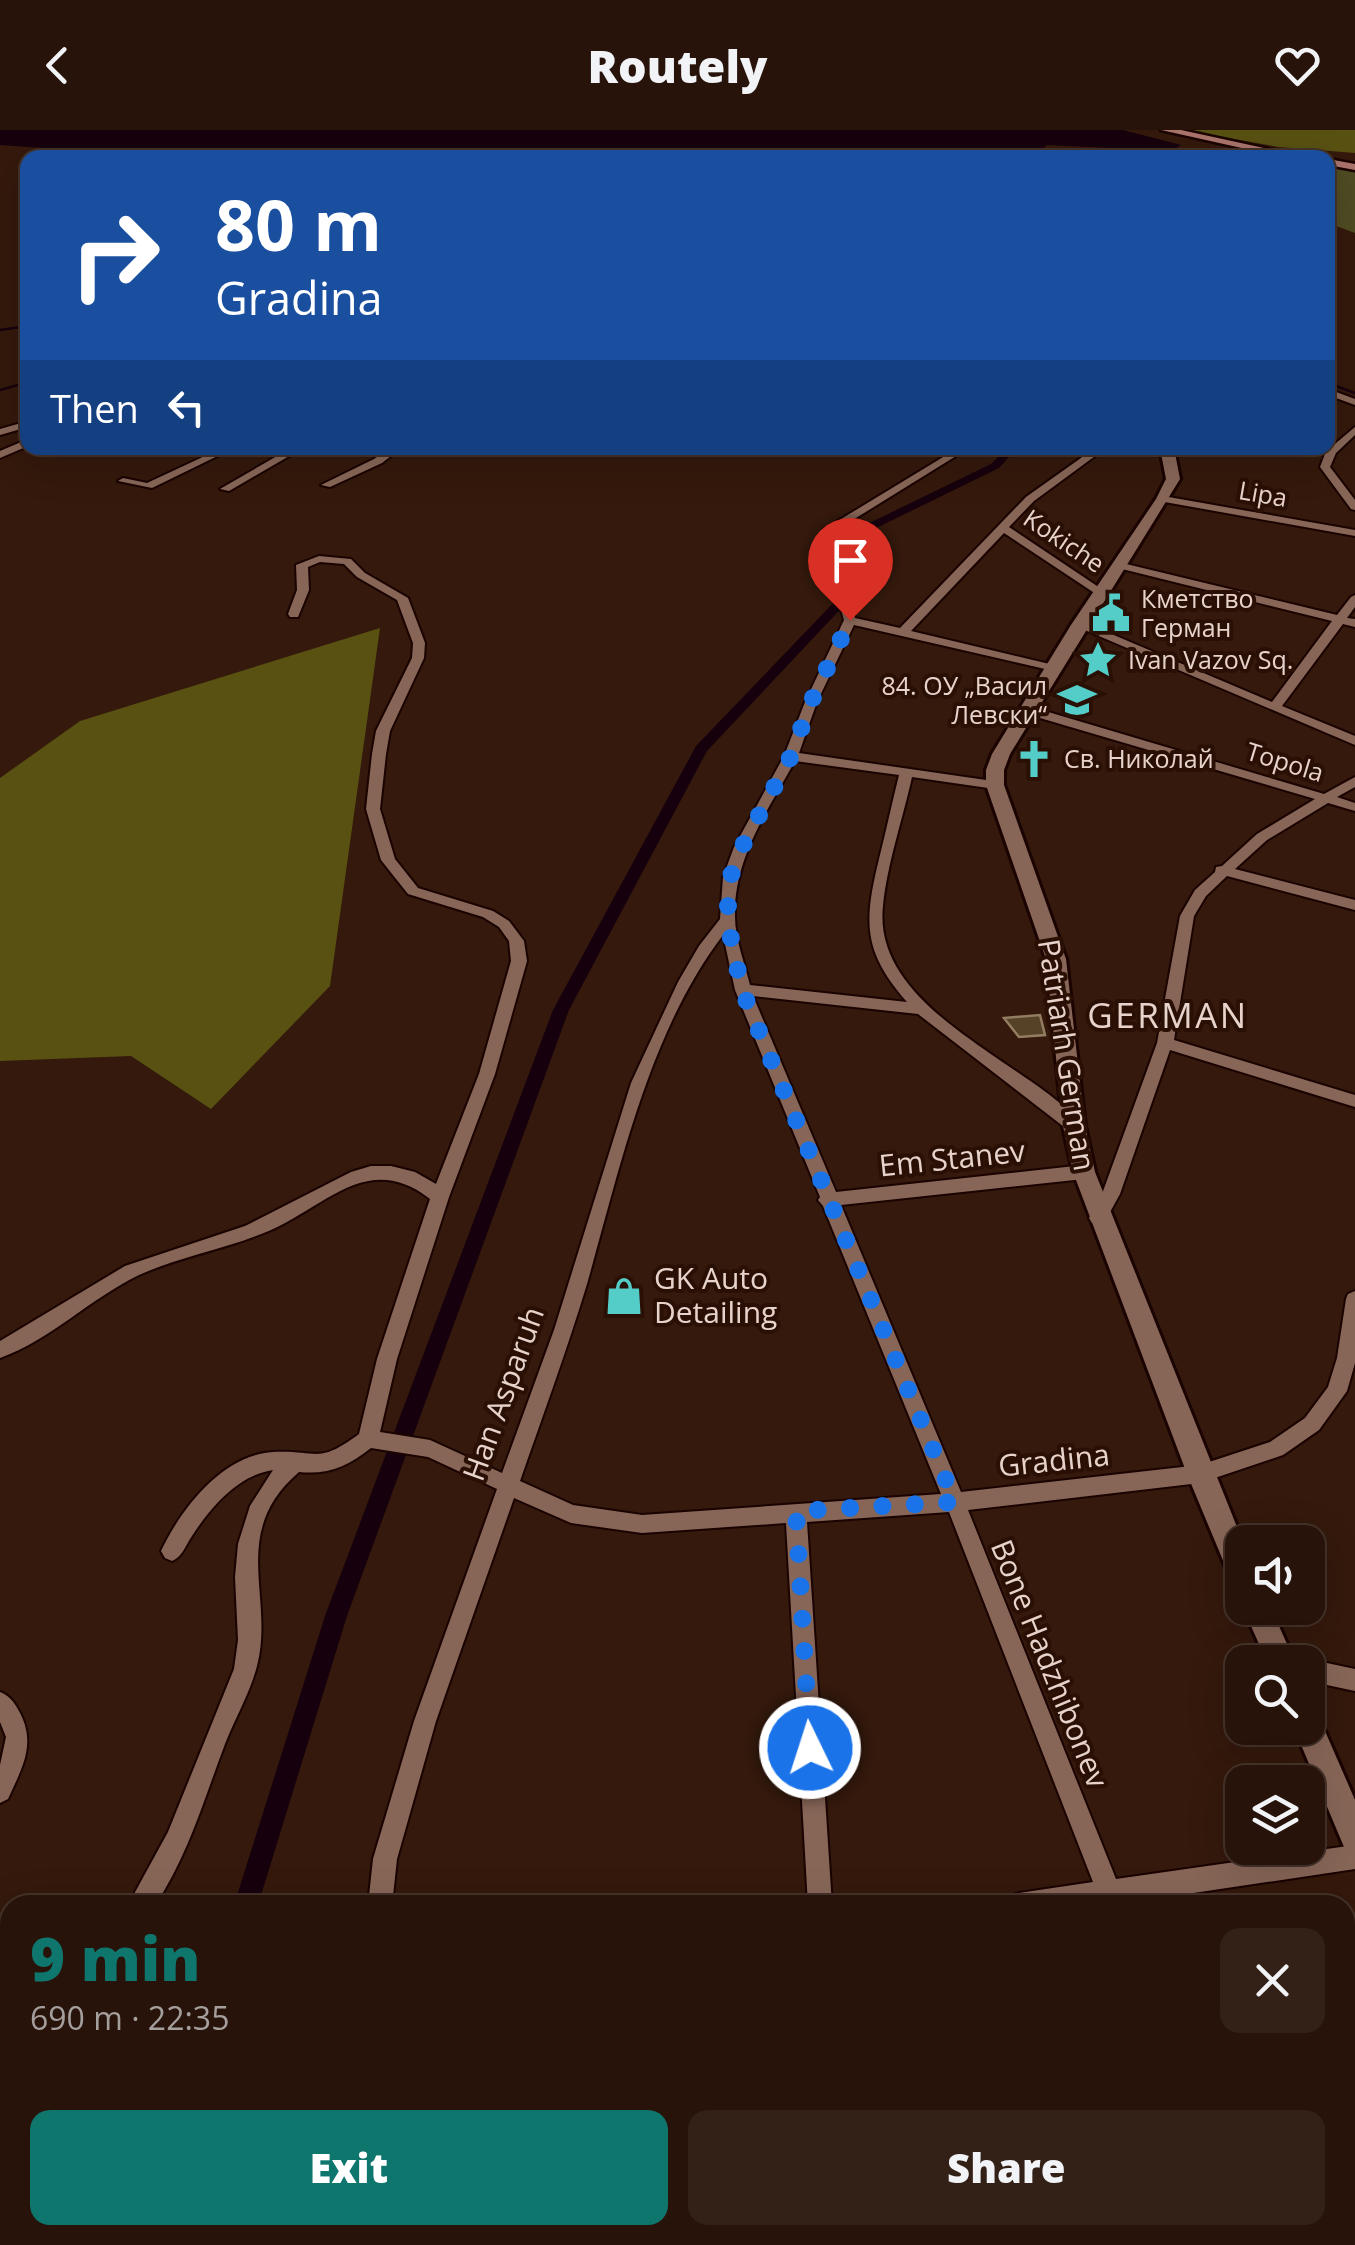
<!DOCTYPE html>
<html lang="en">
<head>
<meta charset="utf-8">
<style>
	:root { --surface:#271309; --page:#332017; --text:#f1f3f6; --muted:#a49e9c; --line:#43322a; --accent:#0f766e }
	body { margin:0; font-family:"Open Sans",sans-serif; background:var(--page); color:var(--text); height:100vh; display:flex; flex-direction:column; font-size:38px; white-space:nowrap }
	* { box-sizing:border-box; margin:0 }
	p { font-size:32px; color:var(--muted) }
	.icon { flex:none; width:55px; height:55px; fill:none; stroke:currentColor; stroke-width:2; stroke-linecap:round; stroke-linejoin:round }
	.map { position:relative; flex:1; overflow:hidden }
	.details { position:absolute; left:0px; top:1765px; width:1355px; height:350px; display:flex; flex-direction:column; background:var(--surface); border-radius:30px 30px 0 0; box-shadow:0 10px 40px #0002,0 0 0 2px var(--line) }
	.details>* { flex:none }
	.top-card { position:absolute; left:20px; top:20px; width:1315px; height:305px; border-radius:20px; box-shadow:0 10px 40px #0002,0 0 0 2px var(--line); background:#1a4fa0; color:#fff; overflow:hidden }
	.controls { position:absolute; left:1225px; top:1395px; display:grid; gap:20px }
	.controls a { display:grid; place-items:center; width:100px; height:100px; border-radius:20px; background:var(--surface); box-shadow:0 10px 40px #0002,0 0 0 2px var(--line); font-size:50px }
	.pin { position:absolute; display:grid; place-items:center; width:85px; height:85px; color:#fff; margin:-102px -42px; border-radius:50% 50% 50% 0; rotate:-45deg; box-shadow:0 0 10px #0007 }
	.pin .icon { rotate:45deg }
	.me { position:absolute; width:110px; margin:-55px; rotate:356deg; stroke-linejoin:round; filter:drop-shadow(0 0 8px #0008) }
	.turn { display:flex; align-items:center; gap:35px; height:210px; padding:0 30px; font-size:45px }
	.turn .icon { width:130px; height:130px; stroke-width:2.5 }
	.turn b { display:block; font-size:70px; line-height:85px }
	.then { display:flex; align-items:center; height:95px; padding:0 30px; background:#0003; gap:20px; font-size:38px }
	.round { display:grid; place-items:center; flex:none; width:105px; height:105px; border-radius:20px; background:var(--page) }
	.headline { display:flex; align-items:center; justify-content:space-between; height:170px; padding:0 30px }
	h1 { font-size:60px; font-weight:800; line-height:75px; color:var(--accent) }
	.button { display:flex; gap:20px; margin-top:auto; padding:20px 30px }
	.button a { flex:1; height:115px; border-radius:20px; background:var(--accent); color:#fff; font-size:40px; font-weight:800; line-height:115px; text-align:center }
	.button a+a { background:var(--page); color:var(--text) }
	header { display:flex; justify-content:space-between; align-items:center; height:130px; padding:0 30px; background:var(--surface); font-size:45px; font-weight:800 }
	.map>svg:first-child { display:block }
	.green { fill:#4f4b22 }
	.forest { fill:#585112 }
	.water { fill:#17000d }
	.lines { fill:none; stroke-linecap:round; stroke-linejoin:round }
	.stream { stroke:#17000d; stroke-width:2.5 }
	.canal { fill:#17000d; fill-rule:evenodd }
	.building { fill:#554227; stroke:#937d61; stroke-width:2.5 }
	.minor-casing { stroke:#1a0300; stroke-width:4 }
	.tertiary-casing { stroke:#1a0300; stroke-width:6 }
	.secondary-casing { stroke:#1a0300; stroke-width:5 }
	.minor { fill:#876657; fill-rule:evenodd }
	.tertiary { fill:#876657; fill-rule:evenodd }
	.secondary { fill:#a9746c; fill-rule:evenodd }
	.route { stroke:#1a73e8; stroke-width:18; stroke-dasharray:0 32.4 }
	.labels { text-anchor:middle; stroke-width:8; stroke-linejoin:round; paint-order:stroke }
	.far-street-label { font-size:25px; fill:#e7d3cb; stroke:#290f04 }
	.far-poi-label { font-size:25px; fill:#e7d3cb; stroke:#290f04; text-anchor:start }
	.street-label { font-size:30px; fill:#e7d3cb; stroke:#290f04 }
	.poi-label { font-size:30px; fill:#e7d3cb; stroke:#290f04; text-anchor:start }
	.quarter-label { font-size:35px; letter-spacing:2.5px; fill:#e7d3cb; stroke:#290f04 }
</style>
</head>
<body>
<header><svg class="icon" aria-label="back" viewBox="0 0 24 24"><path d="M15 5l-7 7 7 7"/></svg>Routely<svg class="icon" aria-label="heart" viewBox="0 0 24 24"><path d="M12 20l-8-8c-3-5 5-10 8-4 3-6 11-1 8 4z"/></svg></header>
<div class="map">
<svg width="1355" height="2115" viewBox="0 0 1355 2115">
	<rect width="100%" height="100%" fill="#34190c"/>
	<path class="green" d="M1328,34L1355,39V103L1328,93Z"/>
	<path class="forest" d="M1183,0H1355V23L1279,17Z
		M380,498L330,856L211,979L131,926L0,931V648L80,591Z"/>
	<path class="water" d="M0,0H1123L1181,15L1172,21L1047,15L1032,28H455L382,22L335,28H186L0,15Z"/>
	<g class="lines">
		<path class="stream" d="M0,200L28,196
			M1328,253L1355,263
			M0,260L28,252"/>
		<path class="canal" d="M1164,19H1170L1173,28H1166Z
			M1007,318H1017L999,338L862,405L851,468L707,621L569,880L347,1486L258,1775H234L325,1486L553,880L696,616L839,467L853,401L991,334Z
			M223,2105H251L253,2115H225Z"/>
	</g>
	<path class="building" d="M1040,885L1045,905L1019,907L1004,888Z"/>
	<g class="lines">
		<g class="minor-casing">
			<path id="minor" d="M1328,259L1355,269V275L1328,265Z
				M28,291V297L0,305V299Z
				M1355,297V305L1336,323L1330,337L1355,370V380L1351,379L1320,337L1325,324L1298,318L1329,319Z
				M28,309V316L0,328V321Z
				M222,318H234L152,358L118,351L123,348L147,353Z
				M291,318H303L229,361L220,359Z
				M390,318H401L382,333L330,357L321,355L374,329Z
				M958,318H969L835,401L836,421L855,488L900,498L1026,367L1095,318H1106L1034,371L1009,397L1106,462L1096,464L1004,403L911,501L1058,536V542L854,495L817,572L799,623L1000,652V658L995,659L912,647C903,688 887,734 883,776C875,847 948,894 998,929C1024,947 1064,971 1082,996L1074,1002L1068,1000L918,884L753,866L836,1062L1084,1035L1093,1042L1084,1049L841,1075L961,1362L1200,1335L1270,1312L1305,1288L1328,1257L1337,1228L1346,1169L1348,1164L1355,1161V1233L1347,1261L1319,1300L1283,1325L1200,1353L968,1380L1116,1749L1355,1715V1739L1113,1775H1007L1010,1766L1019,1763L1093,1752L949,1382L807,1392L832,1775H808L786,1393L642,1403L571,1393L514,1368L436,1591L397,1729L392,1775H368L373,1729L414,1591L497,1359L428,1327L371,1318C348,1336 329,1345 299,1342C228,1403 275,1466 257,1536C250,1563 235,1588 225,1614C204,1669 188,1726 155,1775H128L168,1702L234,1539L238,1510L235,1447L238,1414L250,1376L273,1340C238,1345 210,1378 192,1406C185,1416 183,1426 172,1431L165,1428L161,1421C181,1379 222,1325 273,1322C319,1320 317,1335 359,1304L377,1229L430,1069C369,1021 327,1075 271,1100C228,1119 181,1126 139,1145C91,1168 50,1210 0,1228V1211L125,1136L245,1096L351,1042L371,1036H391L415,1042L436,1054L479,944L511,831L509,811L499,797L483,787L408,764L381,730L366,679L372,624L376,601L412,528L413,513L397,470L357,447L344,434L320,432L308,437L309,460L298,487H290L288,484L297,460L296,435L319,426L351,429L365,443L408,468L425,513L424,528L390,601L386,624L380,679L395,729L418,758L493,781L509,791L524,811L527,831L495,944L449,1067L397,1229L380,1302L430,1310L502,1343L554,1200L631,953L678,852L699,816L720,789L723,747L734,717L784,626L805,572L844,490L824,421L823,400ZM795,631L899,645C892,673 886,701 879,729C864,791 862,821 907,872L750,855C745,834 735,809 735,787C733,729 768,680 795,631ZM723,805L735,860L820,1067L818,1070L823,1076L941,1364L642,1385L573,1375L520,1351C543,1285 567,1220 587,1154C620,1038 649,902 723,805Z
				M1163,366L1355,400V406L1159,371V367Z
				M1118,432L1337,485L1351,467L1355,465V477L1347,488L1355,489V497L1343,494L1282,576L1355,606V615L1073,495L1083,492L1272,572L1332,491L1114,437L1112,435Z
				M1028,576L1324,664L1355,647V657L1337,667L1355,673V681L1328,673L1267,710L1235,739L1355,770V780L1227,746L1206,766L1194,786L1174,910L1355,965V977L1170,920L1120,1064L1104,1093H1092L1089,1088L1102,1064L1157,913L1180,786L1195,760L1215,742L1216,737L1222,736L1257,704L1315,669L1023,583V577Z
				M1308,1529L1355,1539V1561L1308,1551V1532H1300Z
				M0,1562C11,1566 16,1575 21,1585C36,1616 21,1640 8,1669L0,1673V1635L6,1607L0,1592Z
				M10,1898V1935L0,1940V1903Z
				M0,2010L10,2014V2055L0,2050Z
				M45,2105H76L80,2115H49Z
				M468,2105H497L501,2115H472Z
				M1000,2105H1047L1051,2115H996Z"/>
		</g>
		<g class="tertiary-casing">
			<path id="tertiary" d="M1160,318H1174L1180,349L1010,624L1004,640V655L1066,829L1085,996L1095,1042L1243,1412L1242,1456L1232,1452L1187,1344L1073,1042L1063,996L1046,829L986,655V640L992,624L1071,495L1156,369L1166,349Z
				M1243,1478H1271L1295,1532H1267Z
				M1308,1580L1318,1585L1355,1670V1721L1344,1717L1294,1598H1308Z"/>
		</g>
		<g class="secondary-casing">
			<path id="secondary" d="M1161,0H1181L1310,28H1287Z
				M1328,29L1355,34V40L1328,35Z"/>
		</g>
		<use href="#minor" class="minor"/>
		<use href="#tertiary" class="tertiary"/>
		<use href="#secondary" class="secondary"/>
	</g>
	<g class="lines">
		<path class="route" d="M810,1618L796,1381L955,1372L742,860L727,790L730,748L742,717L791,626L811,572L850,490"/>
	</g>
	<defs>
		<g id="civic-bare" transform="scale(3)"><path d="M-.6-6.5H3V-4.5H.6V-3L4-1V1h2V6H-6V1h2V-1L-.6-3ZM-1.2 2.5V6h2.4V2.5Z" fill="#54cdc8" stroke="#290f04" stroke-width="2.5" paint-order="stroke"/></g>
		<g id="sight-bare" transform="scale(3)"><path d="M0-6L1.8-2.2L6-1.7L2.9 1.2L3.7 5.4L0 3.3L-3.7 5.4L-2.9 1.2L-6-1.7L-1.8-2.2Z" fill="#54cdc8" stroke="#290f04" stroke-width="2.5" paint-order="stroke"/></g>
		<g id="school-bare" transform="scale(3)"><path d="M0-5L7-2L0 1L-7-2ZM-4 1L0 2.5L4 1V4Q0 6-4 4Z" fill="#54cdc8" stroke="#290f04" stroke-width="2.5" paint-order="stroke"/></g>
		<g id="church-bare" transform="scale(3)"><path d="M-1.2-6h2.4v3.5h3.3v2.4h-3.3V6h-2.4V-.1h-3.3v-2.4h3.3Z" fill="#54cdc8" stroke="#290f04" stroke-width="2.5" paint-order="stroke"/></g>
		<g id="shop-bare" transform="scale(3)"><path d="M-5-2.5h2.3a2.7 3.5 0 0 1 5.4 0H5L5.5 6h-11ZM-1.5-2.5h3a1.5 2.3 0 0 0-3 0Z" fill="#54cdc8" stroke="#290f04" stroke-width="2.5" paint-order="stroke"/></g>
	</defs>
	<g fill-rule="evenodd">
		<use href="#civic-bare" x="1111" y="483"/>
		<use href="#sight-bare" x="1098" y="530"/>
		<use href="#school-bare" x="1077" y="570"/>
		<use href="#church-bare" x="1034" y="629"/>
		<use href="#shop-bare" x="624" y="1166"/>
	</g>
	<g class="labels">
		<g class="far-street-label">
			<text transform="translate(1263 364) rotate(10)" y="9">Lipa</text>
			<text transform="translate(1064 411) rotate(34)" y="9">Kokiche</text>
			<text transform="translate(1285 632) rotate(17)" y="9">Topola</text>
		</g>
		<g class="far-poi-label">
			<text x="1141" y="478">Кметство<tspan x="1141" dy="29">Герман</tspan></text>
			<text x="1128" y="539">Ivan Vazov Sq.</text>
			<text x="1047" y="565" text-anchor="end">84. ОУ „Васил<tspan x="1047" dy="29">Левски“</tspan></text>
			<text x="1064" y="638">Св. Николай</text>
		</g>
		<g class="street-label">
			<text transform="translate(1066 925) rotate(81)" y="10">Patriarh German</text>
			<text transform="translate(952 1029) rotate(-6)" y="10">Em Stanev</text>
			<text transform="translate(504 1264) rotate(-70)" y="10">Han Asparuh</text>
			<text transform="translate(1054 1331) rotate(-6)" y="10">Gradina</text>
			<text transform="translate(1049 1534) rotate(68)" y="10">Bone Hadzhibonev</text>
		</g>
		<g class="poi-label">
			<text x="654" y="1159">GK Auto<tspan x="654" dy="34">Detailing</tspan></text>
		</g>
		<g class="quarter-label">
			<text x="1168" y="898">GERMAN</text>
		</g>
	</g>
</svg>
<div class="controls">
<a><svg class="icon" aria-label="sound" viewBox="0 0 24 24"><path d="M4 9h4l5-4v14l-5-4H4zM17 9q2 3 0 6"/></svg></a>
<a><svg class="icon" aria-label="search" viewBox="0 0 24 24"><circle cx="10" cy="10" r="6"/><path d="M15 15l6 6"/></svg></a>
<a><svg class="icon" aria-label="layers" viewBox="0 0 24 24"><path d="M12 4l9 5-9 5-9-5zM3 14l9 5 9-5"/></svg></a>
</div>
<div class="pin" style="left:850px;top:490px;background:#d93025"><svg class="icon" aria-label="arrive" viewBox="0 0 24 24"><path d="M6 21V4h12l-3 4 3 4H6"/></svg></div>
<svg class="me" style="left:810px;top:1618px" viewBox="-20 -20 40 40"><circle r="17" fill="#1a73e8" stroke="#fff" stroke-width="3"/><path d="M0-11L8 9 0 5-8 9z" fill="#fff"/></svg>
<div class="top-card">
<div class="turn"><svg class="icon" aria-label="right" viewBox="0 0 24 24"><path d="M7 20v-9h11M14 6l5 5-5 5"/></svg><div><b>80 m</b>Gradina</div></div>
<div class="then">Then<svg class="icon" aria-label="left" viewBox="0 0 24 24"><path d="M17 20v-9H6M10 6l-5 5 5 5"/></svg></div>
</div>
<section class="details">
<div class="headline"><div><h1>9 min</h1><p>690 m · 22:35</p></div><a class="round"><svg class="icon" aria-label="close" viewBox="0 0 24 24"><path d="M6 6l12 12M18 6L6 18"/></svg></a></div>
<div class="button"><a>Exit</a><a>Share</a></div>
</section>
</div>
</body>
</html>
